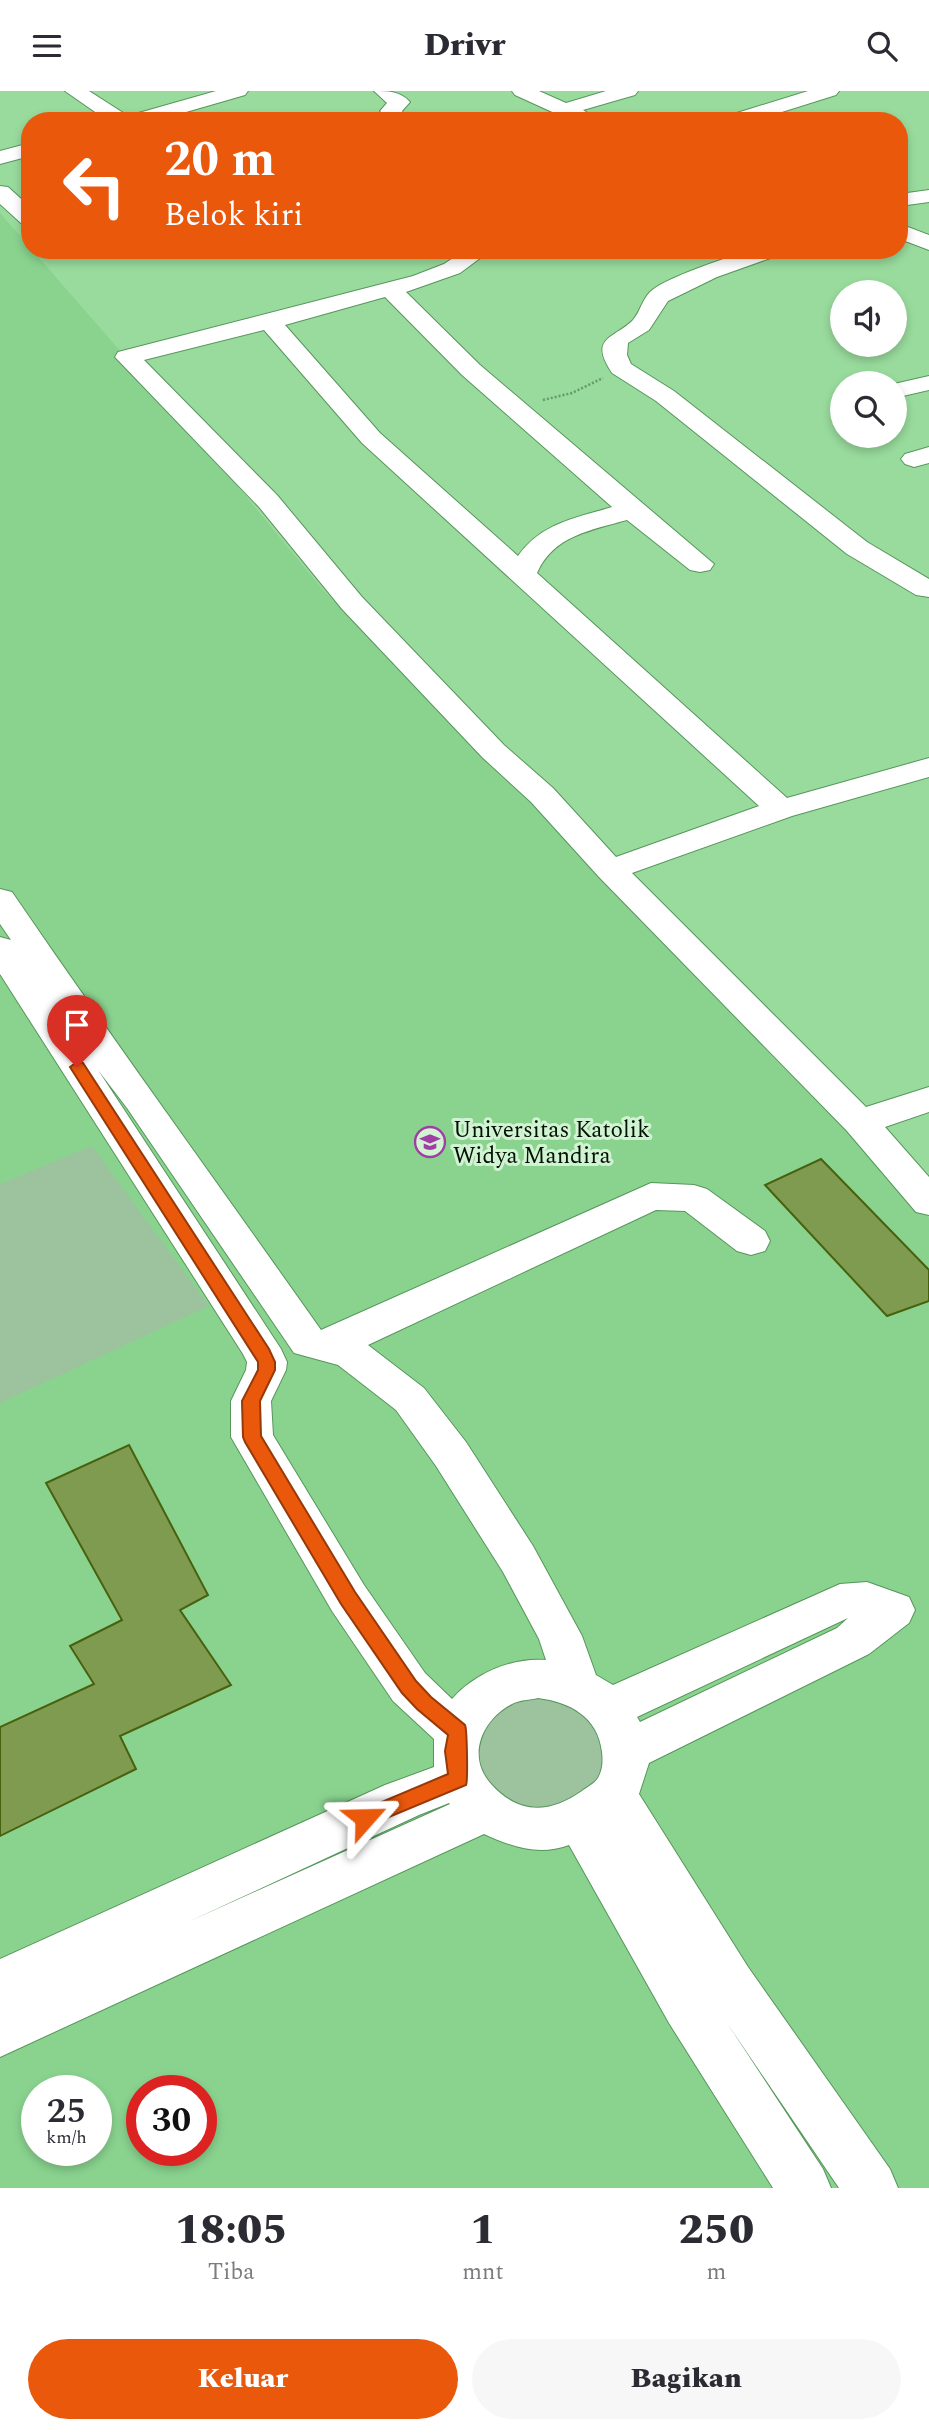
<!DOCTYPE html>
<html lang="id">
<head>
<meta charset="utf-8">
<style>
	:root { --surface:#fff; --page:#f7f7f7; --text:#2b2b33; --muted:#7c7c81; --accent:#ea580c }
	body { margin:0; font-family:Spectral,serif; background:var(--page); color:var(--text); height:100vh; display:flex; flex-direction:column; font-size:26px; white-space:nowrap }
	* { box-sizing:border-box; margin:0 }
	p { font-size:23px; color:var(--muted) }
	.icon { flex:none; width:38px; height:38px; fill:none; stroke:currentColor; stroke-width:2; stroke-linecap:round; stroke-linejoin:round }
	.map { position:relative; height:2097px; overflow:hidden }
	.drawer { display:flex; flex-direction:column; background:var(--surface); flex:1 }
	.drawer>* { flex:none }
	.top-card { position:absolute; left:21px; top:21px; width:887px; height:147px; border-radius:28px; box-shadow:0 4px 10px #0003; background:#ea580c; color:#fff; overflow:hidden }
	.fabs { position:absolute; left:830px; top:189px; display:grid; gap:14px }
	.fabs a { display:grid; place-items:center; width:77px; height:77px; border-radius:50%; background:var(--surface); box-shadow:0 4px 10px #0003; font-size:35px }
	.speed { position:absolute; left:21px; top:1984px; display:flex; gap:14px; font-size:35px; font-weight:700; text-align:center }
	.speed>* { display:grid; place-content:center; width:91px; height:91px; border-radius:50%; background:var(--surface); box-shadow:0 4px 10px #0003; line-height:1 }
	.speed small { font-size:18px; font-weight:400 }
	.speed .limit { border:10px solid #d22; background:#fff; color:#111 }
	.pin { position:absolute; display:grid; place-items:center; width:60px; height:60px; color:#fff; margin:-72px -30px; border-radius:50% 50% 50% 0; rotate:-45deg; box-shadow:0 0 7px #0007 }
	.pin .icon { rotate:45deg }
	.me { position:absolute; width:77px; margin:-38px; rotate:65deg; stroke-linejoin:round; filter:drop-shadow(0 0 5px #0008) }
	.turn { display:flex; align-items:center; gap:24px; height:147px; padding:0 28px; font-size:32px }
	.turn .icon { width:91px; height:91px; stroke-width:2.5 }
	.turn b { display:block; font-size:49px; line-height:60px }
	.eta { display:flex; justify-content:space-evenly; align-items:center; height:119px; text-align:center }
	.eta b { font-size:42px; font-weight:800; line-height:49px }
	.action { display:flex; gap:14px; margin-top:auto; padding:14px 28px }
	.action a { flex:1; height:80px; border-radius:42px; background:var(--accent); color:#fff; font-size:28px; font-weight:800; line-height:80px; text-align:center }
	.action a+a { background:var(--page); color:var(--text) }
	header { display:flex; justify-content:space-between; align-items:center; height:91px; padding:0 28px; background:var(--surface); font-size:32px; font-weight:800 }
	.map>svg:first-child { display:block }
	.built { fill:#8ad38f; fill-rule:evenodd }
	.green { fill:#9dc29e }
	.building { fill:#7f9b4f; stroke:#48610e; stroke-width:2 }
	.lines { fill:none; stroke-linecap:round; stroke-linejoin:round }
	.minor-casing { stroke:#56965b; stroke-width:2 }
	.path { stroke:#669969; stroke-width:2.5; stroke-dasharray:2 2; stroke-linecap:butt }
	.minor { fill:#fff; fill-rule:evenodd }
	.route { fill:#ea580c; stroke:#983908; stroke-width:2 }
	.labels { text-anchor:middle; stroke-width:6; stroke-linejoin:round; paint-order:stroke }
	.poi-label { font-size:23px; fill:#001201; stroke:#d2f3d3; text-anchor:start }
</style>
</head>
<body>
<header><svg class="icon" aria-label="menu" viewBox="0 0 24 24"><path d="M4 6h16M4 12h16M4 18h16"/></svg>Drivr<svg class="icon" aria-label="search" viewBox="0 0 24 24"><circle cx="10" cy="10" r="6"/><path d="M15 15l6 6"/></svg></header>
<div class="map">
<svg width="929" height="2097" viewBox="0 0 929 2097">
	<rect width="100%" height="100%" fill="#99db9d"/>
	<path class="built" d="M0,122L230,386L324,500L789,975L929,1127V2097H0ZM37,2000H96V2060H37ZM142,2000H201V2060H142Z"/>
	<path class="green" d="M92,1055L209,1215L0,1312V1093Z
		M527,1607C535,1607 546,1605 554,1607C585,1615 624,1655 600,1687C577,1719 527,1729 495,1704C488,1698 481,1687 475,1679C475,1635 485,1622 527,1607Z"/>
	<path class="building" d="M821,1068L929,1179V1210L887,1225L765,1094Z
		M129,1354L208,1504L180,1519L231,1594L120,1645L136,1678L0,1745V1636L94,1593L70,1555L122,1529L46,1392Z"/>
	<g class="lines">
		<g class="minor-casing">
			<path id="minor" d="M65,0H89L128,25L216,0H248L245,4L155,30H108Z
				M374,0C389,0 400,0 410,11L402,20L405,25L402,29L367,30L370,26L382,22L380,20L387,12Z
				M512,0H539L566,12L606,0H638L635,4L583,19L600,30H572L515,4Z
				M808,0H839L836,4L753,30H721L724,26Z
				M30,52V65L0,73V60Z
				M0,95L8,96L30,116V135L22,133L0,113Z
				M929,99V111L900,115V103Z
				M900,133L929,144V159L900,148Z
				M465,159H491L460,182L406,201L480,274L714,473L710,479L700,481L690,479L627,429C591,439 553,445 537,482L787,707L929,667V686L792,725L632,782L866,1016L929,996V1021L885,1036L929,1086V1124L916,1121L847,1040L599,786L531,711L482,666L342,518L259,416L115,266L118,261L413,185L444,173ZM385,206L462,284L612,416C576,427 541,432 518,465L380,342L285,234ZM264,239L362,352L759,715L616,766L553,697L504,654L362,506L277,404L144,269Z
				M749,159H782L779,164L717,186L668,210L649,239L628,252L627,264L631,273L674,300L867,451L929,488V506L916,504L847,463L656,310L612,282C588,246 614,248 633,229C640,221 642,209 650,201C664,187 727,167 749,159Z
				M929,285V299L894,307V293Z
				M929,356V372L914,376L905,373L901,368L905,363Z
				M0,798L12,801C113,949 218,1093 321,1239L651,1092L694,1094L707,1098L765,1140L770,1150L765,1160L751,1164L737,1160L685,1120L656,1119L368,1254L424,1297L466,1351L533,1455L582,1545L596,1584L613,1594L840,1493L867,1491L909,1506L915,1519L909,1532L869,1563L649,1672L639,1703L748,1876L890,2078L898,2097H839L727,1932L823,2078L831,2097H773L669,1932L569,1754C539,1765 512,1756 484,1743L0,1966V1868L385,1694L434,1676V1648L393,1610L332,1520L231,1346V1310L246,1279L247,1271L243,1263L0,883V846L11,849L0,833ZM98,979L127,1017L294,1262L338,1274L396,1319L436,1375L503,1481L539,1548L546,1569C512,1566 474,1583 452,1608L425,1582L364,1494L273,1344L271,1310L286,1279L287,1271L281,1258ZM848,1527L837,1537L640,1631L637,1626ZM538,1607C570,1611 598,1626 602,1661C603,1669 603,1679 598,1687C594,1693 587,1696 582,1700C549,1723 519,1724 491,1693C466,1665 482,1629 512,1613C519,1609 530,1609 538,1607ZM449,1712L450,1713L188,1831L419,1724Z"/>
		</g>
		<path class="path" d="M543,309L572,302L603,287"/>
		<use href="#minor" class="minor"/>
	</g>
	<path class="route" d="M77,971L83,972L269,1258L275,1271V1279L260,1310L261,1345L355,1501L416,1590L431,1606L465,1634C467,1638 468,1690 466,1694L365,1736L358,1734L355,1727L358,1721L448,1683L445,1660L448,1644L417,1618L402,1602L341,1513L245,1351L243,1346L242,1310L258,1279V1271L70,976Z"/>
	<defs>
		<g id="university-ring" transform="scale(1.575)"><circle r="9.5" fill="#d2f3d3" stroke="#a13ea5" stroke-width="1.5"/><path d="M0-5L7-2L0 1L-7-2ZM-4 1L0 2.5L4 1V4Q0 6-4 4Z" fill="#a13ea5"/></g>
	</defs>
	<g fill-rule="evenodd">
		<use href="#university-ring" x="430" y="1051"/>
	</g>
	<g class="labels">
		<g class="poi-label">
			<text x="453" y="1046">Universitas Katolik<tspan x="453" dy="26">Widya Mandira</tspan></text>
		</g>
	</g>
</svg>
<div class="fabs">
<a><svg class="icon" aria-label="sound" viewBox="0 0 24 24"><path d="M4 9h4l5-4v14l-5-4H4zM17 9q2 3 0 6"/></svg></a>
<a><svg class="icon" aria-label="search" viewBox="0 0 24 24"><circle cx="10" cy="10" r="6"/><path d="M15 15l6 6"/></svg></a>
</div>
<div class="speed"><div>25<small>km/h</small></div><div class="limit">30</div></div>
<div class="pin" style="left:77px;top:976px;background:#d93025"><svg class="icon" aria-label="arrive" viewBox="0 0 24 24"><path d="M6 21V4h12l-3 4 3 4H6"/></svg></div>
<svg class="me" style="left:365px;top:1727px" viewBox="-20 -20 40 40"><path d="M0-17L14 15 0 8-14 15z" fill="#ea580c" stroke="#fff" stroke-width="4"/></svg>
<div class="top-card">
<div class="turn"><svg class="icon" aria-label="left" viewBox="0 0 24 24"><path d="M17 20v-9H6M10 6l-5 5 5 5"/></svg><div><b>20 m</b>Belok kiri</div></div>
</div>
</div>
<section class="drawer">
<div class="eta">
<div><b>18:05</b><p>Tiba</p></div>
<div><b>1</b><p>mnt</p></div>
<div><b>250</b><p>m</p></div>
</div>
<div class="action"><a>Keluar</a><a>Bagikan</a></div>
</section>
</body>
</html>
